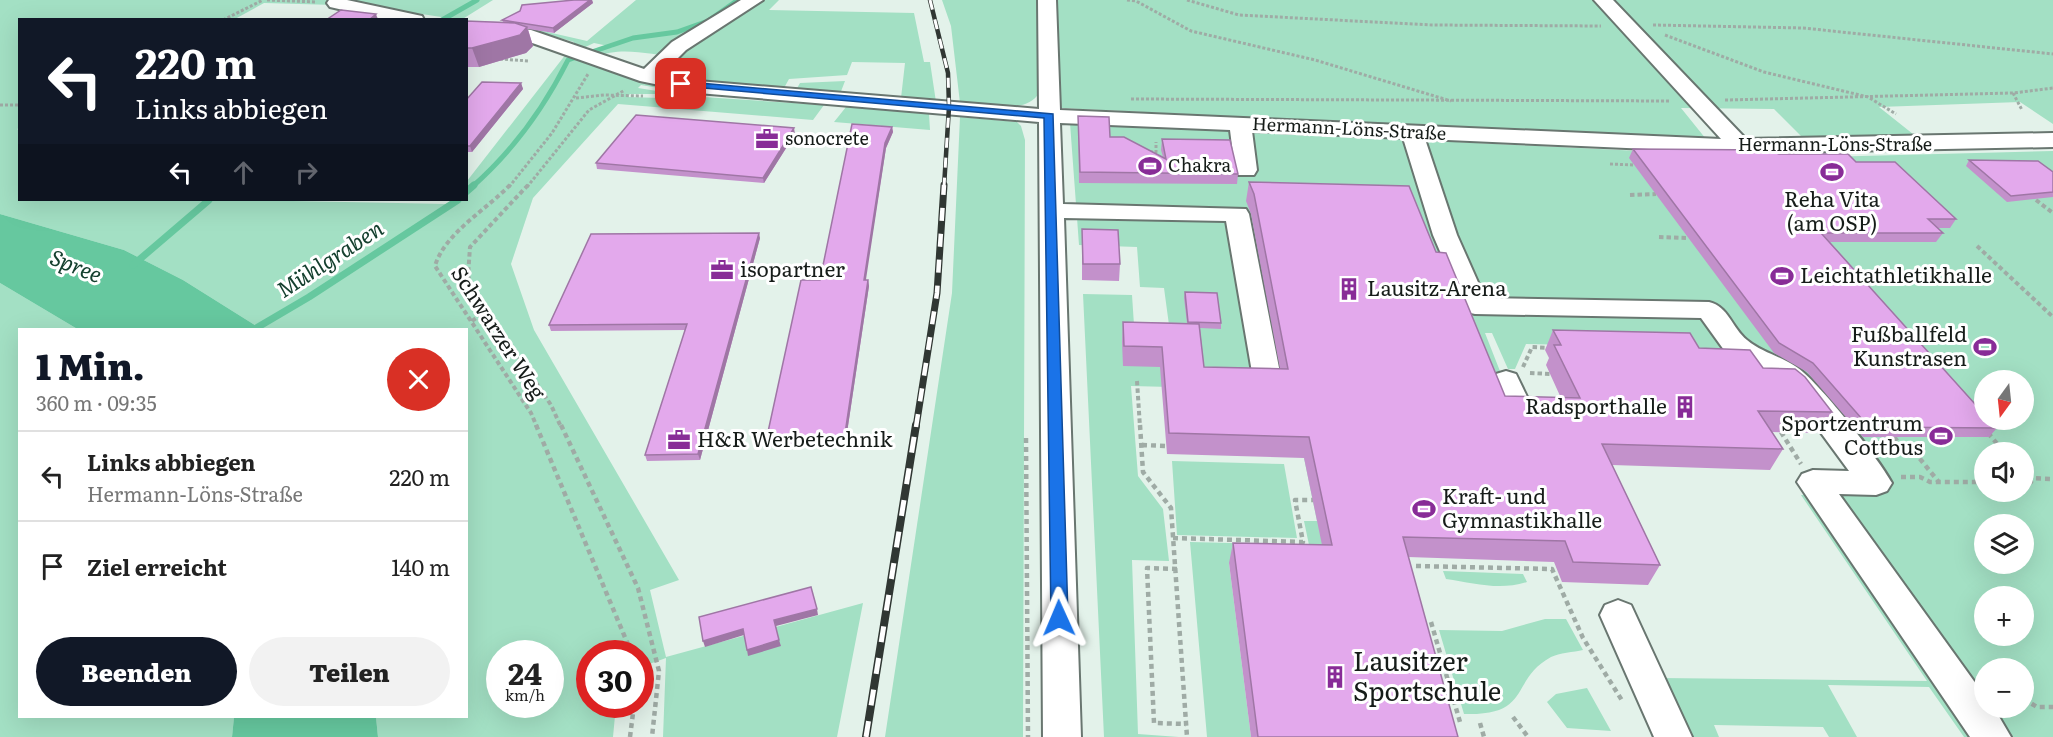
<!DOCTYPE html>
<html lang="de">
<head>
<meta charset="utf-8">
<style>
	:root { --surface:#fff; --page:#f2f2f2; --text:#222; --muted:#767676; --line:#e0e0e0; --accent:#111827 }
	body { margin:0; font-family:Literata,serif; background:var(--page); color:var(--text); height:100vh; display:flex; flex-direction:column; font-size:22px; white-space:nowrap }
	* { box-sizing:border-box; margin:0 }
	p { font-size:20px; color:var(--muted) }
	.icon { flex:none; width:33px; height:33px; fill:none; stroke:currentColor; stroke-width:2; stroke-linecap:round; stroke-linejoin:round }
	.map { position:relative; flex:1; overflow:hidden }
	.sheet { position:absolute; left:18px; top:328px; width:450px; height:390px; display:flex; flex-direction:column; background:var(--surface); border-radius:0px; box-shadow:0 6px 24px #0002 }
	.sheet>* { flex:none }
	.guide { position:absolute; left:18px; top:18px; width:450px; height:183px; border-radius:0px; box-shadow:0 6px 24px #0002; background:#111827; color:#fff; overflow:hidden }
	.needle { width:39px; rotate:195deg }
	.fabs { position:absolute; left:1974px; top:370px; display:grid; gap:12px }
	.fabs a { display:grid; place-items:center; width:60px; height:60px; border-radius:50%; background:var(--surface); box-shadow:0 6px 24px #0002; font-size:30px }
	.speed { position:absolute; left:486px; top:640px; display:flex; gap:12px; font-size:30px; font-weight:700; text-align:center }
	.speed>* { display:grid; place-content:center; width:78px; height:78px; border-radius:50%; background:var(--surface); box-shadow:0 6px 24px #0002; line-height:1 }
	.speed small { font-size:15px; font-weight:400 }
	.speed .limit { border:9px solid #d22; background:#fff; color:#111 }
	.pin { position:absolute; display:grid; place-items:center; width:51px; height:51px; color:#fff; margin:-26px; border-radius:12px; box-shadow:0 3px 9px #0006 }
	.me { position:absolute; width:66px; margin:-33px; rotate:359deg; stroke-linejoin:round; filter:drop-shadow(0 0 4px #0008) }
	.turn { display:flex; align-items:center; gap:21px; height:126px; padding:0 18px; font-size:27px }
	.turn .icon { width:78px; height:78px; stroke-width:2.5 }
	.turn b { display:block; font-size:42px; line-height:51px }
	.lanes { display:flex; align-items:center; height:57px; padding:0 18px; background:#0003; justify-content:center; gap:30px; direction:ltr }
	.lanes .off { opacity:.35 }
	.round { display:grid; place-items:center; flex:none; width:63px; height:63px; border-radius:32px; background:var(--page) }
	.overview { display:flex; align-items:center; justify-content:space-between; height:102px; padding:0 18px }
	h1 { font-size:36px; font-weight:800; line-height:45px; color:var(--accent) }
	.cta { display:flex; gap:12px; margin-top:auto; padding:12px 18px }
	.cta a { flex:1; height:69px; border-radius:36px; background:var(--accent); color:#fff; font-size:24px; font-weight:800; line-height:69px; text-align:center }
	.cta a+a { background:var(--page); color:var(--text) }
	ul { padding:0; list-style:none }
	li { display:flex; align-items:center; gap:18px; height:90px; padding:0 18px; border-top:2px solid var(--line) }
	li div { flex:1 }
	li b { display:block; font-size:22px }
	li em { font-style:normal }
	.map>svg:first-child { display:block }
	.green { fill:#a3e0c4; fill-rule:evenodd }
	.water { fill:#66c89f }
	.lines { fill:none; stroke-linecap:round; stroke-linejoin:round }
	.stream-far1 { stroke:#66c89f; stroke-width:5 }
	.stream { stroke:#66c89f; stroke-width:7 }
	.minor-casing { stroke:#697670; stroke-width:4 }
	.path-far2 { stroke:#9faba5; stroke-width:3; stroke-dasharray:3 2; stroke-linecap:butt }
	.path-far1 { stroke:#9faba5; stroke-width:4; stroke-dasharray:4.5 3; stroke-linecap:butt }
	.path { stroke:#9faba5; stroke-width:4.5; stroke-dasharray:5 4; stroke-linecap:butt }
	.minor { fill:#fff; fill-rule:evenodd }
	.rail-far2-casing { stroke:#303733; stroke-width:4.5 }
	.rail-far1-casing { stroke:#303733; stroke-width:7 }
	.rail-casing { stroke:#303733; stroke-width:8 }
	.rail-far2 { stroke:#fff; stroke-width:3; stroke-dasharray:10; stroke-linecap:butt }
	.rail-far1 { stroke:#fff; stroke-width:4.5; stroke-dasharray:13; stroke-linecap:butt }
	.rail { stroke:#fff; stroke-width:5; stroke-dasharray:16; stroke-linecap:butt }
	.wall { fill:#c391cb }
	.shaded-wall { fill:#9f76a5 }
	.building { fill:#e3a9ec; stroke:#9f76a5; stroke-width:1.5 }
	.route { fill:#1a73e8; stroke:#114b97; stroke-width:1.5 }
	.labels { text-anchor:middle; stroke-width:6; stroke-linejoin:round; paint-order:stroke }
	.far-street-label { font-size:18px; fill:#161c19; stroke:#fff }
	.far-poi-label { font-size:18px; fill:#161c19; stroke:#fff; text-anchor:start }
	.poi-label { font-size:21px; fill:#161c19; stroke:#fff; text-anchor:start }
	.street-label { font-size:21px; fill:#161c19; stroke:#fff }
	.water-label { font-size:22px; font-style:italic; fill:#15402f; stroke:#fff }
	.near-poi-label { font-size:26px; fill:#161c19; stroke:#fff; text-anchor:start }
</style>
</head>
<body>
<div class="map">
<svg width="2053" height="737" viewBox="0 0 2053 737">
	<rect width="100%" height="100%" fill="#e3f2ea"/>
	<path class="green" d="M0,0H493L461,20L369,6L264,3L235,19L20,20V128L17,129L20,131V200H246L449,204L452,200H466L467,181L566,54L645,82L693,90L827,102L689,93L641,85L638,88L676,94H630L627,97L661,98L688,96L824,105L813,120L618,104L533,198L511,264L534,330L679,580L650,590L666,657L863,603L837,737H663L666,658L641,667L640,654H590V705H616L613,737H378L376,717H466V330H263L183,280L124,250L0,214ZM500,654H550V705H500Z
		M636,0H779L769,10L914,13L924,62H930L936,102L901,98L905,63L852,62L847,75L789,79L784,88C757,86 689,89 670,71V65L680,56C650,56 624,45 595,57L592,56L600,52L597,51L613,47L594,43L581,49L574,46V42L508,23L587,41Z
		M942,0H1039V93C1026,116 981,104 960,103L951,26Z
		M1055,0H2053V124L2020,102L1879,107L1918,138L1804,139L1774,109L1681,108L1706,139L1060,108Z
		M845,81L840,94L796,90L800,83Z
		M846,107L929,114L930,130L834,122Z
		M960,117L1017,122L1021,126L1025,140L1023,737H885L952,293Z
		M1070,123L1740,156L1823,157L2053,151V737H1964L1929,687L1828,685L1857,737H1829L1823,727L1714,725L1719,737H1687L1660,678L1927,681L1801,495L1871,492L1799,395L1575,345L1526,344L1515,369H1508L1492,333H1485L1507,389L1489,395L1131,386L1138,476L1163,509L1169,561L1132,560L1138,734L1179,737H1104L1083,294L1132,295L1134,325H1169L1164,288L1140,287L1137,247L1079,245ZM1984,381H2024V420H1984ZM1984,453H2024V492H1984ZM1984,525H2024V564H1984ZM1984,597H2024V636H1984ZM1984,669H2024V708H1984Z
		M0,283L79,330H20V717H234L232,737H0Z
		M1304,458L1385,557L1229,563L1251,737H1207L1190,542L1309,545L1304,521H1317Z
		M1172,461L1284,464L1297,538L1177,535Z
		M1443,571L1523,574L1527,582C1499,591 1474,583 1446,579Z
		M1545,619H1566L1583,650C1574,652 1559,653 1551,657C1509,680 1533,716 1464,714L1439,630L1502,631Z
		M1587,688L1611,731L1567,728L1547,702L1556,694Z"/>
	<path class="water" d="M0,214L124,250L183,280L263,330H79L0,283Z
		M234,717H376L378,737H232Z"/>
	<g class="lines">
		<path class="stream-far1" d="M442,20L477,0
			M472,187C513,151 544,108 568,60L633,38L677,32L708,21L738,0"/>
		<path class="stream" d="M466,192L474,185
			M133,265L209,200
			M253,330L309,297L458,200"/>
		<g class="minor-casing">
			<path id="minor" d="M329,0H347L422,16L424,20H387L330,7L327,3Z
				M741,0H763L686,50L662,74L698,81L1039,109L1038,0H1056L1060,110L1721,139L1594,0H1613L1746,139L2053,133V147L1740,153L1425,139L1457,235L1485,298L1709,302C1728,306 1732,328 1747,340C1761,352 1780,356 1795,366C1818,380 1878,458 1892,483L1887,491L1876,495L1839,494L1984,695V708H1994L2011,737H1970L1797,482L1802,474L1813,470L1849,471L1794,396L1776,380L1734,359L1724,350L1701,318L1475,314L1466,312L1433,235L1403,138L1252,131L1257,170L1254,175H1238L1235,170L1230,130L1060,123L1063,204L1246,209L1249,214L1281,378L1277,385L1267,388L1257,385L1253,378L1226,221L1064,218L1081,737H1043L1039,122L698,93L640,81L521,39L466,35V23L531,30L644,69L672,42Z
				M1506,371L1516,374L1532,407L1527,414L1517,417L1507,414L1492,381L1496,374Z
				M1618,600L1631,605L1692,737H1654L1600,615L1605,605Z"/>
		</g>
		<path class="path-far2" d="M267,0L317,2
			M1127,0L1136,1L1191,31L1315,60L1451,101
			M1187,0L1239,15L1432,25L1601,26
			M223,20L263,0
			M1653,25L1803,28L2053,54
			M1665,35L1764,72L1868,97L1896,114
			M500,59L529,61
			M2013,93L2022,110
			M576,98L604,95L643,96
			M1131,99L1670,101
			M1725,100L2013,93L2053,88
			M0,105H20
			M1150,152H1156V142
			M1610,164L1634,165
			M509,187L552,133L588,74
			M527,187L589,110L625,90"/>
		<path class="path-far1" d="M510,185C487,209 444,234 435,266L531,413L537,427
			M528,185L470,247L468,276L475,292L551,405L561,427
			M1630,195L1656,194
			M2036,200L2053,213
			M1659,237L1688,238
			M1977,246L2053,317
			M472,321L487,310
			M1523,367L1532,347L1550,348
			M1530,373L1550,374
			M1137,381L1140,427"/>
		<path class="path" d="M536,425L632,654
			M561,425L638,588L659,671L652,737
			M1140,425L1143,472L1171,508L1187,737
			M1781,432L1801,464
			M1988,433L2005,453
			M1894,437L1904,449H1912L1938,481
			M1026,438L1028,737
			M1142,445L1166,446
			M2024,474L2031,482H2024
			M1901,477H1920L1930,482H1984
			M2027,478L2053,479
			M1173,538L1303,542L1295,500H1313
			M1416,566L1552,569L1583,638L1623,702
			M1177,569L1147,568L1154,723L1186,724
			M1431,622L1460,722
			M2024,699L2037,707H2053
			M1513,717L1528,737
			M1480,723L1484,737
			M630,737L634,705"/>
		<use href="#minor" class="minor"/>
		<g class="rail-far2-casing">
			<path id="rail-far2" d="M930,0L948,73L949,107L944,187"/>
		</g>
		<g class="rail-far1-casing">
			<path id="rail-far1" d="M916,427L937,293L944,185"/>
		</g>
		<g class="rail-casing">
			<path id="rail" d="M866,737L916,425"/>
		</g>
		<use href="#rail-far2" class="rail-far2"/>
		<use href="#rail-far1" class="rail-far1"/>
		<use href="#rail" class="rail"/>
	</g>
	<path class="wall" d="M574,0H592L593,3L554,33L528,29L533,46L526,53L479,67H466V21L503,22L502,20Z
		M521,83L523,89L472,152H466V100Z
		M1078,116L1110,137L1163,157L1161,150L1162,139L1238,174L1237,184L1079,183Z
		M892,127L893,132L886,148L865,280H868L869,286L845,446L767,447L766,441Z
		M795,134L764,183L597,169L596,163Z
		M1633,149L1779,154L1856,162L1956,219L1950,228H1938L1943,233L1936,242H1830L1997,428L1989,437H1863L1807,372L1774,353L1629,158Z
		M1969,160L2053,172V197L2007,202L1966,166Z
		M1249,182L1436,252L1505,396L1561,398L1546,365L1549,358L1545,350L1553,330L1699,348L1763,368L1832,412L1818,433L1772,432L1783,449L1770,470L1612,465L1660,565L1648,585L1562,582L1554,562L1408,557L1458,737H1251L1229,563L1233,543L1322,545L1304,458L1167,454L1160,367L1123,366L1122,342L1123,322L1187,323L1184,298L1185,292L1221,323V329L1200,328L1204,367L1280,369L1251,214L1246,201Z
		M1082,229L1120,264L1119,281L1082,280Z
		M760,238L700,460L647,461L645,455L685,330L551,331L549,325Z"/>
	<path class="shaded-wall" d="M590,0H592L593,3L554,33L553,28Z
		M376,14L378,20H369Z
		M527,27L533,46L526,53L479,67L472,48Z
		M521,83L523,89L472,152L470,146Z
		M892,127L893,132L886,148L865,286L864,280L885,143Z
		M794,128L795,134L764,183L763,178Z
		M759,233L760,238L700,460L698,454Z
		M868,280L869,286L845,446L844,440Z
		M817,609L818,615L776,626L774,620Z
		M743,629L744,635L705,647L703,641Z
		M779,640L781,646L748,656L747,650Z"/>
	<path class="building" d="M574,0H590L553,28L502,20L520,11L522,5Z
		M341,10L376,14L369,20H326Z
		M466,21L515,23L527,27L520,35L472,48H466Z
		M482,82L521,83L470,146H466V100Z
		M636,115L794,128L763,178L596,163Z
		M1078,116L1109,117L1110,137H1124L1166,159L1162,139L1230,140L1238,174L1080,172Z
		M852,124L892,127L885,143L864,280H868L844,440L766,441L801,280H820Z
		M1633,149L1768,150L1779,154H1848L1856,162H1895L1956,219H1928L1943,233H1821L1984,414V420H1990L1997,428L1869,427L1813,363L1779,343Z
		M1969,160L2038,161L2053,172V192L2011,196Z
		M1249,182L1409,186L1436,252L1446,253L1505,396L1580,398L1554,345H1561L1553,330L1690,333L1699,348L1750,350L1763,368L1795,369L1805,377L1832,412L1758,411L1783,449L1602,444L1660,565L1573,562L1565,541L1403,537L1458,737H1258L1233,543L1332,545L1309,437L1169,433L1162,347L1124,346L1123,322L1199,324L1204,367L1288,369L1254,194Z
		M1082,229L1118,230L1120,264H1083Z
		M759,233L698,454L645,455L687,324L549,325L591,234Z
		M1185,292L1217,293L1221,323L1188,322Z
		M811,587L817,609L774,620L779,640L747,650L743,629L703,641L699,617Z"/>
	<path class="route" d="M677,81L1053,114L1068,618L1065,623H1053L1051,618L1044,118L681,86H677Z"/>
	<defs>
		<g id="office-bare" transform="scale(1.8)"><path d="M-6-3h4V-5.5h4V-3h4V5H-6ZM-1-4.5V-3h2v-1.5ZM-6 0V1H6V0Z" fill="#882c97" stroke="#fff" stroke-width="2.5" paint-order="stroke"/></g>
		<g id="stadium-bare" transform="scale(1.8)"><path d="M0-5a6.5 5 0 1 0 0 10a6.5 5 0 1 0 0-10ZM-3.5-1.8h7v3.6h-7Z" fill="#882c97" stroke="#fff" stroke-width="2.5" paint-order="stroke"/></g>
		<g id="building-bare" transform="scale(1.8)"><path d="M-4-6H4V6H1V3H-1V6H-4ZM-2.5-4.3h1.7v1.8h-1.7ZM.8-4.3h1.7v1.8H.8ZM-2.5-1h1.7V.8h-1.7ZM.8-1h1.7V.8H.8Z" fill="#882c97" stroke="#fff" stroke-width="2.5" paint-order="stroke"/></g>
	</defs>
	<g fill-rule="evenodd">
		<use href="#office-bare" x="767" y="139"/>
		<use href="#stadium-bare" x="1150" y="166"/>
		<use href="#stadium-bare" x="1832" y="172"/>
		<use href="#office-bare" x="722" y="270"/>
		<use href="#stadium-bare" x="1782" y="276"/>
		<use href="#building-bare" x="1349" y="289"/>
		<use href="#stadium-bare" x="1985" y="347"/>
		<use href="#building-bare" x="1685" y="407"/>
		<use href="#stadium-bare" x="1941" y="436"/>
		<use href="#office-bare" x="679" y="440"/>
		<use href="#stadium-bare" x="1424" y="509"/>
		<use href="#building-bare" x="1335" y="677"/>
	</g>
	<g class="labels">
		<g class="far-street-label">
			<text transform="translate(1349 129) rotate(3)" y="6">Hermann-Löns-Straße</text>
			<text x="1835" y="151">Hermann-Löns-Straße</text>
		</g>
		<g class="far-poi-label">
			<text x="785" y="145">sonocrete</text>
			<text x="1168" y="172">Chakra</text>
		</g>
		<g class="poi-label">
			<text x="1832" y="207" text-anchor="middle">Reha Vita<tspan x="1832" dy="24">(am OSP)</tspan></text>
			<text x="740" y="277">isopartner</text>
			<text x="1800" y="283">Leichtathletikhalle</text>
			<text x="1367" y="296">Lausitz-Arena</text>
			<text x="1967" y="342" text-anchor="end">Fußballfeld<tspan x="1967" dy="24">Kunstrasen</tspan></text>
			<text x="1667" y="414" text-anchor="end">Radsporthalle</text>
			<text x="1923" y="431" text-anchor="end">Sportzentrum<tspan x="1923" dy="24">Cottbus</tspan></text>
			<text x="697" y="447">H&amp;R Werbetechnik</text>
			<text x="1442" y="504">Kraft- und<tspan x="1442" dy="24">Gymnastikhalle</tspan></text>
		</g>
		<g class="street-label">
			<text transform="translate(498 333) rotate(57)" y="7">Schwarzer Weg</text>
		</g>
		<g class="water-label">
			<text transform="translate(330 259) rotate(-33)" y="8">Mühlgraben</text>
			<text transform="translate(76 266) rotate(22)" y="8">Spree</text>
		</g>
		<g class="near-poi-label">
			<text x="1353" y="671">Lausitzer<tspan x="1353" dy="30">Sportschule</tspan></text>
		</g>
	</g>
</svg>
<div class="fabs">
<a><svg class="needle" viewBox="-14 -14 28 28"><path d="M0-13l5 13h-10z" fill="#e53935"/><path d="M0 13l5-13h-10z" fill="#767676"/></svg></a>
<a><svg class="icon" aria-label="sound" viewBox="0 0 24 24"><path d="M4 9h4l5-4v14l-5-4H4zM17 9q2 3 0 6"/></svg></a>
<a><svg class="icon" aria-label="layers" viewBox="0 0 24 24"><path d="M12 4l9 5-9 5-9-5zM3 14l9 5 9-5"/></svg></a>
<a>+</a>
<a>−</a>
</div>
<div class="speed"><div>24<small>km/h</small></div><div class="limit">30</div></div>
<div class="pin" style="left:681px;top:84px;background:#d93025"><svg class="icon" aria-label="arrive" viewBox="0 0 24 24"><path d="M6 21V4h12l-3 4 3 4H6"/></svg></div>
<svg class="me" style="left:1059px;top:618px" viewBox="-20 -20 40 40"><path d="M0-17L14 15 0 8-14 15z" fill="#1a73e8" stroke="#fff" stroke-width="4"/></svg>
<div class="guide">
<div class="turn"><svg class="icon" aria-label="left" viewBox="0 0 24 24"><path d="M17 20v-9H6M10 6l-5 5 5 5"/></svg><div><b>220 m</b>Links abbiegen</div></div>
<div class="lanes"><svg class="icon" aria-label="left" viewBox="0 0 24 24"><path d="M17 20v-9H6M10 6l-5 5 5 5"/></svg><svg class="icon off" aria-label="ahead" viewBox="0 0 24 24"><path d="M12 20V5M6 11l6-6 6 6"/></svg><svg class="icon off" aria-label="right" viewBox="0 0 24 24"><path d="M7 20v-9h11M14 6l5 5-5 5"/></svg></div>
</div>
<section class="sheet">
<div class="overview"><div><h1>1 Min.</h1><p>360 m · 09:35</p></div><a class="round" style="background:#d93025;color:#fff"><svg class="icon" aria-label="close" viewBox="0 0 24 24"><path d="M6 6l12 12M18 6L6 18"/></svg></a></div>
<ul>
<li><svg class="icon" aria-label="left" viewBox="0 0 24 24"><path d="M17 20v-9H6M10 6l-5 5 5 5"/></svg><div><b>Links abbiegen</b><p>Hermann-Löns-Straße</p></div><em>220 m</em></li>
<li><svg class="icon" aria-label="arrive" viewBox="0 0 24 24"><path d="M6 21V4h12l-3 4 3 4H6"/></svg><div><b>Ziel erreicht</b></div><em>140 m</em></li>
</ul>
<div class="cta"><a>Beenden</a><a>Teilen</a></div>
</section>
</div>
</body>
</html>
